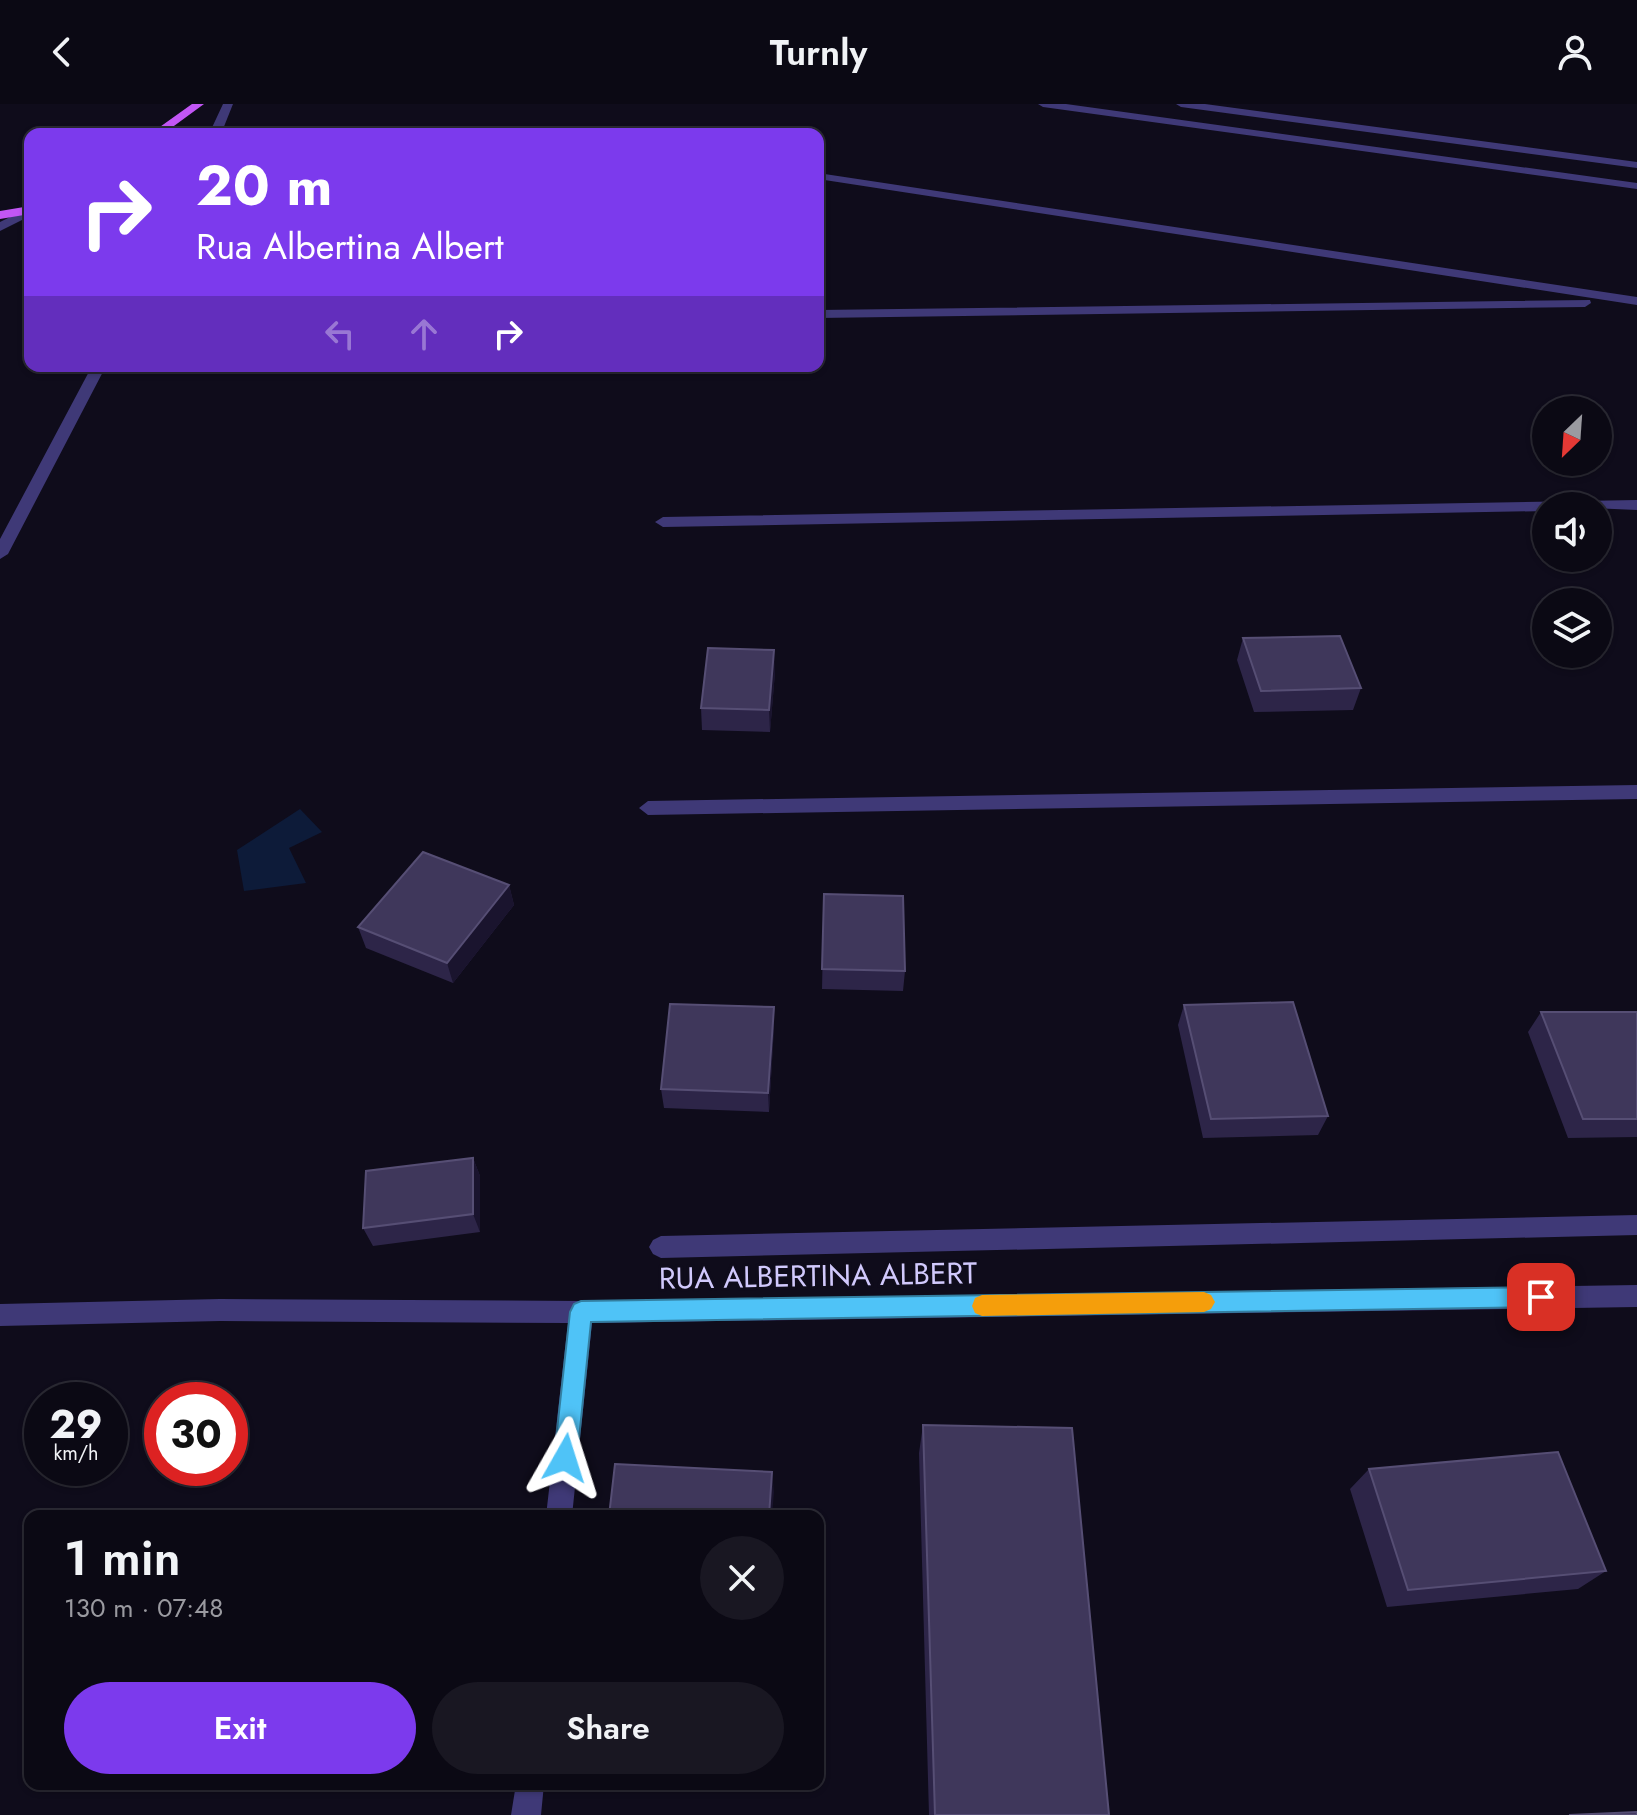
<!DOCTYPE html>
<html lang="en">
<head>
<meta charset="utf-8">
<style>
	:root { --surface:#0b0914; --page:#191722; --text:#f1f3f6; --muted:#9a9aa0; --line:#2b2a34; --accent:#7c3aed }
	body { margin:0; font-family:Jost,sans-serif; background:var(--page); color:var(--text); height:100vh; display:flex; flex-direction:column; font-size:30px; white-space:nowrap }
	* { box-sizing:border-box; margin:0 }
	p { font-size:26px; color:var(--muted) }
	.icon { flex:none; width:44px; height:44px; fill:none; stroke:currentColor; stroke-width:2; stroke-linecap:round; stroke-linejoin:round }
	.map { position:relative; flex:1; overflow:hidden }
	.side { position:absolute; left:24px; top:1406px; width:800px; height:280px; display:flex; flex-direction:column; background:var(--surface); border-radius:16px; box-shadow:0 2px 6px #0004,0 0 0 2px var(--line) }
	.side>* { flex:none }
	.banner { position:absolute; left:24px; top:24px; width:800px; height:244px; border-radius:16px; box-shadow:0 2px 6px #0004,0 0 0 2px var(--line); background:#7c3aed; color:#fff; overflow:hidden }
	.needle { width:52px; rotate:205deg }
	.buttons { position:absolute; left:1532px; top:292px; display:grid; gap:16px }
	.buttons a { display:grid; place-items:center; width:80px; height:80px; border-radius:50%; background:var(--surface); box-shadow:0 2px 6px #0004,0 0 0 2px var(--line); font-size:40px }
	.speed { position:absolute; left:24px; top:1278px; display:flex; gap:16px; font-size:40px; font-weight:700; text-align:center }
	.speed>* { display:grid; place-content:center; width:104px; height:104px; border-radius:50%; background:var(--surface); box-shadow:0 2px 6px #0004,0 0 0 2px var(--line); line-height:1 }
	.speed small { font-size:20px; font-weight:400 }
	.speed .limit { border:12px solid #d22; background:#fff; color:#111 }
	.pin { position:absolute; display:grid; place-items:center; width:68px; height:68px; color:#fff; margin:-34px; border-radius:16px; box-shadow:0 4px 12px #0006 }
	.me { position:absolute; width:88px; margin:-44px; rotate:6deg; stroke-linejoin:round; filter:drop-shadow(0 0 6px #0008) }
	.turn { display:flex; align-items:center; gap:28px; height:168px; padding:0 40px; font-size:36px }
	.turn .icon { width:104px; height:104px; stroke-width:2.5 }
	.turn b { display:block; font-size:56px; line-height:68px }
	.lanes { display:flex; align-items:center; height:76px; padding:0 40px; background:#0003; justify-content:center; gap:40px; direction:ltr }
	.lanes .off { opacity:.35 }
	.round { display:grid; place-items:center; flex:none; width:84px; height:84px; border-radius:42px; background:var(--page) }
	.headline { display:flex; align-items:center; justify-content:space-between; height:136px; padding:0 40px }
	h1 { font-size:48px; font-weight:600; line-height:60px }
	.cta { display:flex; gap:16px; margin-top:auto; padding:16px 40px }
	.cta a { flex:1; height:92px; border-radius:48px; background:var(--accent); color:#fff; font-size:32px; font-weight:600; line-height:92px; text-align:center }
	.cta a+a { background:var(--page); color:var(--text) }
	header { display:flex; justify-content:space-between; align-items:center; height:104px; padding:0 40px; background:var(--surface); font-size:36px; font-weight:600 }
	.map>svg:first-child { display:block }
	.water { fill:#0d1b39 }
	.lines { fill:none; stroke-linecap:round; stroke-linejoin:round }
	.minor { fill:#3f3977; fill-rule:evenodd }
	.major { fill:#c256f5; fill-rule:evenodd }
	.wall { fill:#2d2548 }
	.shaded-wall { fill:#1a142e }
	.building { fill:#3f375b; stroke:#564e74; stroke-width:2 }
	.route { fill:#4fc3f7; stroke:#337fa1; stroke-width:2 }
	.slow { fill:#f59e0b }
	.labels { text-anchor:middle; stroke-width:6; stroke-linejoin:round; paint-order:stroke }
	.street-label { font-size:30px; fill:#d1c9fc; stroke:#0f0c1b }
</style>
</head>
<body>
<header><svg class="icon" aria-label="back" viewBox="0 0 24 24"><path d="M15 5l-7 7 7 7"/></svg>Turnly<svg class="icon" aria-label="person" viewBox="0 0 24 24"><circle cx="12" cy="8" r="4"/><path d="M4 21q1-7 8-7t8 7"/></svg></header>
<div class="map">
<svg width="1637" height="1711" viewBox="0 0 1637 1711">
	<rect width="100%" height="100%" fill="#0f0c1b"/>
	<path class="water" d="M300,705L322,728L289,744L306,779L244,787L237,746Z"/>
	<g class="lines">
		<path class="minor" d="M223,0H233L221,30H209Z
			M1038,0H1066L1637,79V85L1043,3Z
			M1176,0H1205L1637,58V64L1181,3Z
			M818,69L1637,193V201L818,75Z
			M30,103V112L0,127V118Z
			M1590,196L1591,199L1585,203L818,214V206Z
			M92,262H106L8,450L0,455V435Z
			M1637,396V406L1546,402V407L663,423L655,418L663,413Z
			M1637,681V695L648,711L639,704L648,697Z
			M1637,1111V1131L661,1154L653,1150L649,1143L653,1136L661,1132Z
			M1637,1181V1203L592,1219L572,1412H546L568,1219L220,1217L0,1222V1200L220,1195L581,1197Z
			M516,1680H544L541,1711H511Z"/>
		<path class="major" d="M192,0H204L163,30H150Z
			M30,102V110L0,115V107Z"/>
	</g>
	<path class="wall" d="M1243,534L1361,584L1353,606L1254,608L1237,556Z
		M775,568L770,628L702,626L701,604Z
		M509,781L514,801L453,879L366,844L358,823Z
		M824,790L905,867L903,887L822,885Z
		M1184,901L1328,1012L1318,1031L1203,1034L1178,921Z
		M774,903V923L769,1008L664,1004L661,985Z
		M1541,908H1637V1033L1568,1034L1528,928Z
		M473,1054L480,1072V1128L373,1142L363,1124Z
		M923,1321L1109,1711H929L919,1349Z
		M1369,1365L1606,1467L1578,1485L1387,1503L1350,1385Z"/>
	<path class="shaded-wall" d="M774,546L775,568L770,628L769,606Z
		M509,781L514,801L453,879L447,859Z
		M774,903V923L769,1008L768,989Z
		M473,1054L480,1072V1128L473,1110Z
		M772,1368L774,1388L772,1412H769Z"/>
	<path class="building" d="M1340,532L1361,584L1261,587L1243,534Z
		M708,544L774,546L769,606L701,604Z
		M423,748L509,781L447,859L358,823Z
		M824,790L903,792L905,867L822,865Z
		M1293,898L1328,1012L1211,1015L1184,901Z
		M670,900L774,903L768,989L661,985Z
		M1541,908H1637V1015H1583Z
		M473,1054V1110L363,1124L366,1067Z
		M923,1321L1072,1324L1109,1711H935Z
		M1558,1348L1606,1467L1408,1486L1369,1365Z
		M615,1360L772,1368L769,1412H609Z
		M1637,1708V1711H1569Z"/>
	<path class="route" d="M1541,1183L1549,1186L1552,1193L1549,1200L1541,1203L591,1218L577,1354L574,1362L565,1365L557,1362L554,1354L570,1208L574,1200L581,1197Z"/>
	<path class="slow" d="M1204,1188L1211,1191L1215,1198L1211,1205L1204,1208L982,1212L975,1209L972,1202L975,1194L982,1191Z"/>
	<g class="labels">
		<g class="street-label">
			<text transform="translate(818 1172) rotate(-1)" y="10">RUA ALBERTINA ALBERT</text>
		</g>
	</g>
</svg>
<div class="buttons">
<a><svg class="needle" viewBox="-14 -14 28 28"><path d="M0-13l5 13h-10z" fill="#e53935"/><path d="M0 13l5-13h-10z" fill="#9a9aa0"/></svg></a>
<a><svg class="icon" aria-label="sound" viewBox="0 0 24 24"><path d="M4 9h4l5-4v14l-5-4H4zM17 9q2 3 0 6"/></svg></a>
<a><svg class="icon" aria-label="layers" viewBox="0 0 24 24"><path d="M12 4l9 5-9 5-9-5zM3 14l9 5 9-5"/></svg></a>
</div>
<div class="speed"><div>29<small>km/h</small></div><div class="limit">30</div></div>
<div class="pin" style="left:1541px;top:1193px;background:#d93025"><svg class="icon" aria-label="arrive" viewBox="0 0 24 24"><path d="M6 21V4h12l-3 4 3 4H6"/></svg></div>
<svg class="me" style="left:565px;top:1354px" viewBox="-20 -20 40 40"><path d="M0-17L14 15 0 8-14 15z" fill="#4fc3f7" stroke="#fff" stroke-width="4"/></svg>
<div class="banner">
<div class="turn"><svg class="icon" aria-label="right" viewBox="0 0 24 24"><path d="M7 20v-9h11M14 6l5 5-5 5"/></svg><div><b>20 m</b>Rua Albertina Albert</div></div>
<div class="lanes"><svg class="icon off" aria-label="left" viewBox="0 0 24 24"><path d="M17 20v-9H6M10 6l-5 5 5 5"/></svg><svg class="icon off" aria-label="ahead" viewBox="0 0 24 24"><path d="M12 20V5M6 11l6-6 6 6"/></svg><svg class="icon" aria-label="right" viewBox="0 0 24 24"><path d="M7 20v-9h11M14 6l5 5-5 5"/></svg></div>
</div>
<section class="side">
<div class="headline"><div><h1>1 min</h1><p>130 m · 07:48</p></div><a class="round"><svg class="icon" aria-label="close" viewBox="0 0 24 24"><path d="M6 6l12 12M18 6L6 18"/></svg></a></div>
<div class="cta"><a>Exit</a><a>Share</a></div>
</section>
</div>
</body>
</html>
